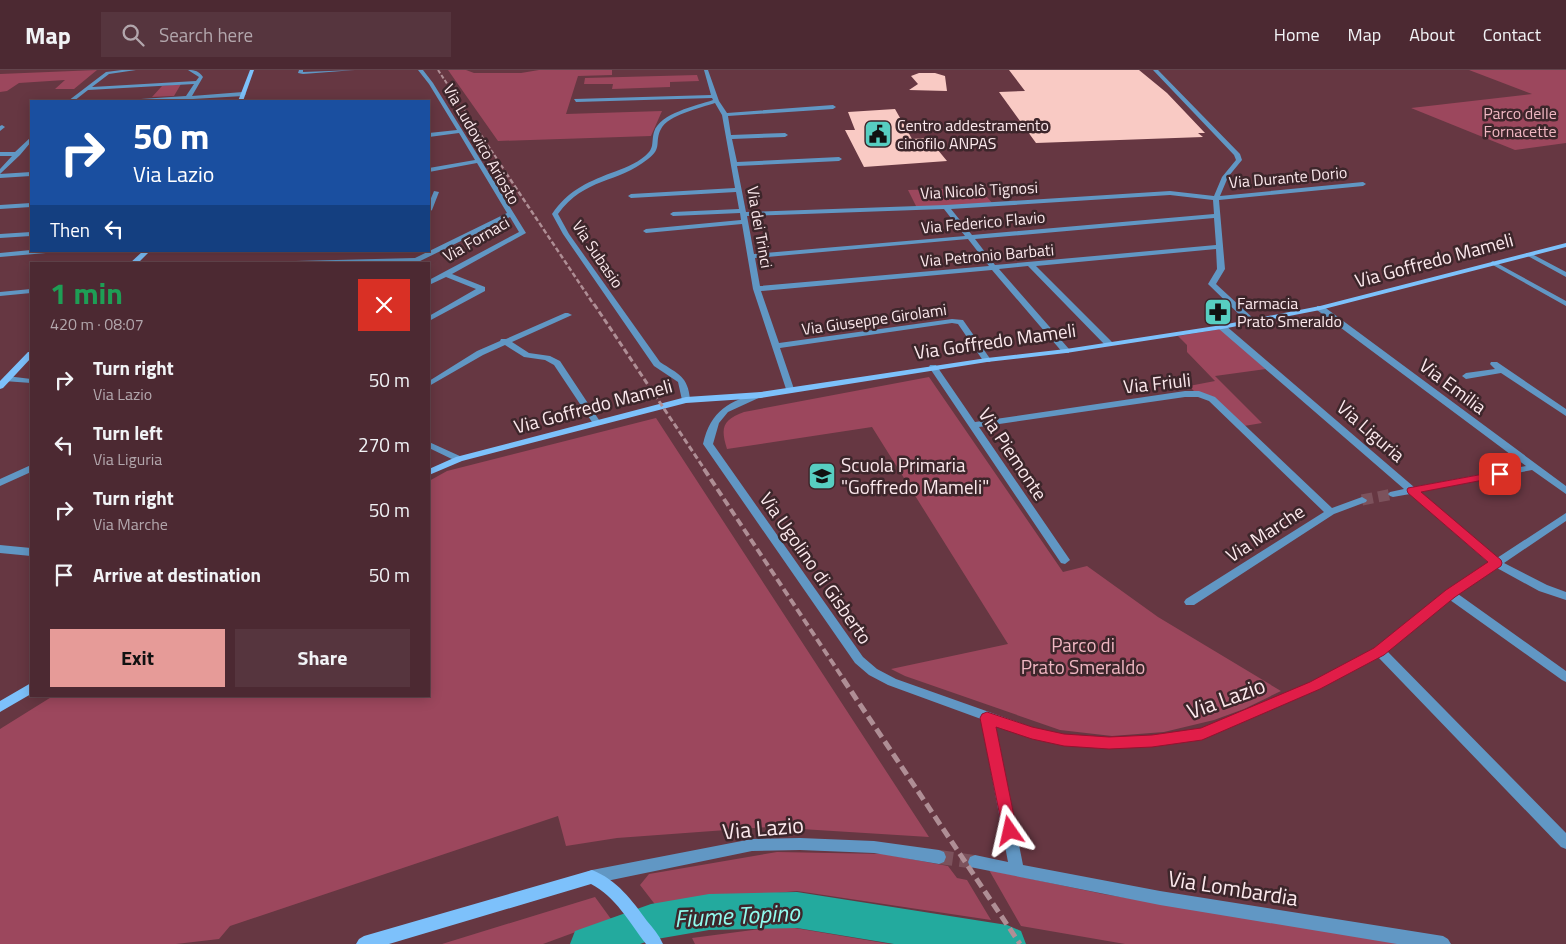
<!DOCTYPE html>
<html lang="en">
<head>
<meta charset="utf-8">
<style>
	:root { --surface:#4c2932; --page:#56353e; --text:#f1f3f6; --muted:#b2a6ac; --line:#63454d; --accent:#e69b98 }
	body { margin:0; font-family:"Titillium Web",sans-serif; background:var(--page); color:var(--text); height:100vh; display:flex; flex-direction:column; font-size:19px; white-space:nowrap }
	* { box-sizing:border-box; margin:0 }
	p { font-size:16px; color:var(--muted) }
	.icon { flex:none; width:28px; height:28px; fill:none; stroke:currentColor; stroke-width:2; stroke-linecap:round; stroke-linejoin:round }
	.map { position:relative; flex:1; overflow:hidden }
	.sheet { position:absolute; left:30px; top:192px; width:400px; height:435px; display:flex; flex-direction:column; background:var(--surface); border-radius:0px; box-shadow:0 2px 12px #0003,0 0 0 1px var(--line) }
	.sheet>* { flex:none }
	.banner { position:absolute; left:30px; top:30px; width:400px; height:152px; border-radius:0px; box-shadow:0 2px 12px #0003,0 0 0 1px var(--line); background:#1a4fa0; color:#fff; overflow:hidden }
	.pin { position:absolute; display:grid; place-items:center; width:42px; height:42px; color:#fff; margin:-21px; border-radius:10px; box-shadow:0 2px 8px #0006 }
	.me { position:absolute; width:55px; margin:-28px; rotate:349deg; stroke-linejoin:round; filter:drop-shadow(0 0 4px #0008) }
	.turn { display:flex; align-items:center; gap:18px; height:105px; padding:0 20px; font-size:22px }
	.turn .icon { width:65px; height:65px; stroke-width:2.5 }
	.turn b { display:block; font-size:35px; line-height:42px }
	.then { display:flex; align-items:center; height:48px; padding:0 20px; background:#0003; gap:10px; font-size:19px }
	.round { display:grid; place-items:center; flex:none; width:52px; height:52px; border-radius:0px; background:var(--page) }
	.headline { display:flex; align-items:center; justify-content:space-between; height:85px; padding:0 20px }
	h1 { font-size:30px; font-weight:700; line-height:38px; color:#1e9e55 }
	.action { display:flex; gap:10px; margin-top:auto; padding:10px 20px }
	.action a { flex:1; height:58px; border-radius:0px; background:var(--accent); color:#111; font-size:20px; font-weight:700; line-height:58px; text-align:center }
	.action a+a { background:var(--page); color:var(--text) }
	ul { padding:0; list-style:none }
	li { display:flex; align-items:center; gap:15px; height:65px; padding:0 20px }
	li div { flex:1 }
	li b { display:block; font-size:19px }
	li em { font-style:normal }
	header { display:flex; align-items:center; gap:30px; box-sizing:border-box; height:70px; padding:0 25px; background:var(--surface); border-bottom:1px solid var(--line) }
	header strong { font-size:24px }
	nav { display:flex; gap:28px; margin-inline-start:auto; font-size:18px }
	.search { width:350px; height:45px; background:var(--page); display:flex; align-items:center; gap:12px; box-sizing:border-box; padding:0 18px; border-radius:0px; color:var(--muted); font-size:19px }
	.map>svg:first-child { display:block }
	.green { fill:#9c475d }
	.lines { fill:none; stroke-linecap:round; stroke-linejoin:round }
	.river { fill:#23aa9e; fill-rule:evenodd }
	.building { fill:#f9cac4 }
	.street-tunnel-far1 { stroke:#7c525c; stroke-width:11; stroke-dasharray:11 5.5; stroke-linecap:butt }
	.street-tunnel { stroke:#7c525c; stroke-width:14; stroke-dasharray:14 7; stroke-linecap:butt }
	.street { fill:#6197c4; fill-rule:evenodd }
	.secondary { fill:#7dc1fb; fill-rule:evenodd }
	.rail-far4 { stroke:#af8e95; stroke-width:2; stroke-dasharray:4 2; stroke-linecap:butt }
	.rail-far3 { stroke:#af8e95; stroke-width:2.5; stroke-dasharray:5 2.5; stroke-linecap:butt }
	.rail-far2 { stroke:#af8e95; stroke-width:3; stroke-dasharray:6 3; stroke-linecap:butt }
	.rail-far1 { stroke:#af8e95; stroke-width:4; stroke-dasharray:8 4; stroke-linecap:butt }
	.rail { stroke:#af8e95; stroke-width:5; stroke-dasharray:10 5; stroke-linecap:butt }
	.route { fill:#e11d48; stroke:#92132f }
	.labels { text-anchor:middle; stroke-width:5; stroke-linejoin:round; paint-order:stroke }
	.far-park-label { font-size:16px; fill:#f0b7c2; stroke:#3d262b }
	.far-poi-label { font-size:16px; fill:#fbe8ec; stroke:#3d262b; text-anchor:start }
	.far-street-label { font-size:16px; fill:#fbe8ec; stroke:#3d262b }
	.street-label { font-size:19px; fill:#fbe8ec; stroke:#3d262b }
	.poi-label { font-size:19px; fill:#fbe8ec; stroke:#3d262b; text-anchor:start }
	.park-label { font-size:19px; fill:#f0b7c2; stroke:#3d262b }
	.near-street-label { font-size:22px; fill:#fbe8ec; stroke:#3d262b }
	.near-water-label { font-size:24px; font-style:italic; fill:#91fbee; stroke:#3d262b }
</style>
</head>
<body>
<header>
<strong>Map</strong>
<div class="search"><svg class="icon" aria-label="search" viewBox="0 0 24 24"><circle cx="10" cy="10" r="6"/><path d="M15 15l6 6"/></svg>Search here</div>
<nav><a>Home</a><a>Map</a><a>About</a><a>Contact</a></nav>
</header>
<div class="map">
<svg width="1566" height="874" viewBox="0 0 1566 874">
	<rect width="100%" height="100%" fill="#663742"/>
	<path class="green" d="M97,0L74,19H55L65,10L19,13L7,21L0,22V4Z
		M448,0H466L474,3H521L539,0H612V5L578,6L566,44L662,41L651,66L498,71Z
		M1469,0H1566V73L1515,80L1411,38L1532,24Z
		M697,5L699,11L670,12V17L612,19L613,14H584L585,8Z
		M181,14L174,26L152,27L162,16Z
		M979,118L993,134L917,138L908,120Z
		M1221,259L1266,299L1215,306L1262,353L1244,356L1215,328L1195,322L1189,316L1215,311L1187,282V275L1178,266Z
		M929,307L1063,502L1087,496L1158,547L1281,621L1244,639L1214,650L1164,662L1112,666L1060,660L905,606L891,599L1008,574L872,357L727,379C720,357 723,350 744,342Z
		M656,348L929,767L769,757L617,768L566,776L558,746L230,856L219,869L176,874H0V659L53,626H429V411L447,401Z
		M777,782L884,784L948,796L957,808L967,810L991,850L797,821L697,830L657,837L640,815L649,804Z
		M989,800L1103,824L1409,874H1125L1021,856Z
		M595,827L611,849L543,874H442Z
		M783,856L890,874H695L692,868Z"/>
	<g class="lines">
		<path class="river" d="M797,822L1007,855L1021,861L1026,874H894L797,858L709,860L651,870L640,874H570L575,861L651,834L709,824Z"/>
	</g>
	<path class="building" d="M1009,0H1139L1167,23L1205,63H1198L1203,67L1036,73L999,22L1025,21Z
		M919,3H935L945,6L947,21L909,20L918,14L911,6Z
		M895,39L912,69L928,68L947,91L864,97L845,60H855L848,42Z"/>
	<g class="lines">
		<path class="street-tunnel-far1" d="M1362,430L1393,424"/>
		<path class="street-tunnel" d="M939,787L975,792"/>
		<path class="street" d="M122,0H136L109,4L92,17L196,11L199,7L188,0C195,0 199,1 203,7L192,26L243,22L246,24L243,26L160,31H138L141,29L186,26L194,14L88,20L74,31H68L106,2Z
			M299,0H303V2L355,0L303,4L298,3Z
			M418,0H423L433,13L526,163L452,204L485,217V221L429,251V246L476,219L446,207L429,215V210L519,162L510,147L414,194H405L406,192L253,194L256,192L415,188L507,143L477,93L429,102V98L475,90L459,63L429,67V63L457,60L429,14Z
			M704,0H708L719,31L727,43L833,35L836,37L833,39L728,46L731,65L785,63L788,65L785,67L732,69L737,92L839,87L842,89L839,91L737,96L746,142L946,135L1170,121L1214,126L1222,107L1236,90L1234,85L1153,0H1158L1240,84L1242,90L1228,107L1220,126L1363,112L1366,114L1363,116L1219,130L1225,199L1216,214L1254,249V253H1248L1208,214L1217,199L1216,179L1036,196L1112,272V276H1106L1028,196L999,199L1069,279V283H1063L992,200L761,221L779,273L952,249L963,250L991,290L990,292H984L958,254L952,253L780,278L794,319L790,322L786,319L753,219L742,154L646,163L643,161L646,159L741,150L740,143L673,146L670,144L673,142L739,139L736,122L631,128L628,126L631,124L735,118L722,45L715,33C700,38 668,45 661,59C654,72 663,78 648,89C617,114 585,107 558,144L569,164L660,292C678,304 688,306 690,330L686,333L682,330L678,312L654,296L563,164L552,144C568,121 585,113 611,103C622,99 636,94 645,86C655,78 651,73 654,62C660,43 696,36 713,30L712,28L576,32L574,29L711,25ZM1170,125L1213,130L1214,144L972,165L951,139ZM944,139L965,166L754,184L747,146ZM1214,148L1216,175L995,195L975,169ZM968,169L989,196L760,216L755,188Z
			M0,56L2,55L5,57L0,61Z
			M31,67V72L20,85L0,104V99L12,86H0V82H15Z
			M31,102V106L0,108V104Z
			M434,121L439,122L432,140L429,142V133Z
			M31,133V137L0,139V135Z
			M31,162V166L0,168V164Z
			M31,180L49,181L46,183L0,187V183Z
			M1526,183H1530L1566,202V207L1526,185Z
			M1493,191L1566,231V236L1491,194V192Z
			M31,219V223L0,226V222Z
			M1317,236H1323L1566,416V424L1532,400L1420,422L1497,488L1566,443V451L1504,493L1547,515L1566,522V530L1539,521L1497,498L1458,524L1566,601V612L1562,610L1450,530L1387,581L1566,763V779L1561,777L1378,587L1319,619L1202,669L1152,676L1109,678L1064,675L1033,668L995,654L1023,795L1160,821L1443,866L1448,869L1451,874H1397L1160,835L970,797L968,792L970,787L975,785L1008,792L981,649L888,615L869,605L855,593L703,374C711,340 729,331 761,322L765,325L728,342L719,353L713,374L863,587L877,599L896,609L1034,658L1064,665L1109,668L1152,666L1201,659L1311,613L1375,578L1446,521L1489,493L1410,424L1393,427L1390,426L1388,424L1390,422L1404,419L1219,259V255H1225L1414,417L1526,396L1317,240Z
			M565,243H568L572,245L512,272L529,283L550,286L560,291L601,353L600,355H594L554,295L545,290L524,287L505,275L483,285L429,316V311L477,281L500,271L501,269H506Z
			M1491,292H1497L1566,339V346L1501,303L1466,309L1462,306L1466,303L1495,299L1490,294Z
			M930,295H936L975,352L1185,321H1199L1215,327L1332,438L1362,427L1367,430L1366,432L1334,444L1194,535H1186L1184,532L1186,529L1324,442L1209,331L1198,327H1185L979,357L1070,490L1065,494L1061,493L929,297Z
			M7,306L31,309V313L4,311V307Z
			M429,372L462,387L464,389L459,392L456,391L429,378Z
			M31,395V402L0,416V409Z
			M0,475L31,478V486L0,483Z
			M800,768L874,771L939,780L944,782L946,787L944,792L939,794L874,783L800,780L752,781L592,814L587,812L585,807L587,802L592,800L752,769Z"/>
		<path class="secondary" d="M250,0H254L243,31H238Z
			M1566,173V177L1320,240L1222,259L1066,283L987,292L761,328L686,333L462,391L429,405V399L456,387L686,327L761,322L987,288L1066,279L1222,255L1320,236Z
			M143,181H150L137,194H129Z
			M28,282H31V288L3,318L0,319V311Z
			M31,613V624L0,642V631Z
			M592,800C617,810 632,830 647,851C653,858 659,865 663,874H646C630,853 615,826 591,814L389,874H356L359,869L364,866Z"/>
		<path class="rail-far4" d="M438,0L507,104"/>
		<path class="rail-far3" d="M506,103L594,235"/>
		<path class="rail-far2" d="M594,234L705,400"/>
		<path class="rail-far1" d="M704,399L844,610"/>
		<path class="rail" d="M843,609L1020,874"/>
	</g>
	<path class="route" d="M1500,401L1504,402L1505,404L1504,406L1421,422L1501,490L1502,493L1501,496L1455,527L1384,585L1320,619L1202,670L1152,677L1109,679L1064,676L1032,669L996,657L1017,761L1015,766L1010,768L1004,766L980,648L982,644L987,642L1032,657L1064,664L1109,667L1152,665L1201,658L1310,612L1374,578L1446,520L1488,492L1408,423L1407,420L1408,418Z"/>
	<defs>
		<g id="civic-square" transform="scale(1.4375)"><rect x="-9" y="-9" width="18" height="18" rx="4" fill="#57cec1" stroke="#3d262b"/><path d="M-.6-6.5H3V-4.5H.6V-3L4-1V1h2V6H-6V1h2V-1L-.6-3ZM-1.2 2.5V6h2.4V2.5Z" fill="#111"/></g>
		<g id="pharmacy-square" transform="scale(1.4375)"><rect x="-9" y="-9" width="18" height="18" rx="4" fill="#57cec1" stroke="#3d262b"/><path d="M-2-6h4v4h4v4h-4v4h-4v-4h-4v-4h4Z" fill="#111"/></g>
		<g id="school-square" transform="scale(1.4375)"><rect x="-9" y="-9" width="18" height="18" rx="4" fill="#57cec1" stroke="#3d262b"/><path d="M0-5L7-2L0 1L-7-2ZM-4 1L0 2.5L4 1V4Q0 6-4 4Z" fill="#111"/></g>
	</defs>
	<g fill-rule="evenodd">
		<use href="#civic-square" x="878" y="64"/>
		<use href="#pharmacy-square" x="1218" y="242"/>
		<use href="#school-square" x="822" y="406"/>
	</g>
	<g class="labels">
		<g class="far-park-label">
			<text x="1520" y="49">Parco delle<tspan x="1520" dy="18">Fornacette</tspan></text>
		</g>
		<g class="far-poi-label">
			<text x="897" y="61">Centro addestramento<tspan x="897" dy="18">cinofilo ANPAS</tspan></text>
			<text x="1237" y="239">Farmacia<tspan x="1237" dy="18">Prato Smeraldo</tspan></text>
		</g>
		<g class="far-street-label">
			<text transform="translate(482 74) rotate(60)" y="6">Via Ludovico Ariosto</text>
			<text transform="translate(1288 107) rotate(-5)" y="6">Via Durante Dorio</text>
			<text transform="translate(979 120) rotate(-3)" y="6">Via Nicolò Tignosi</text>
			<text transform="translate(983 152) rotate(-5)" y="6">Via Federico Flavio</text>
			<text transform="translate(760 157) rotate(80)" y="6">Via dei Trinci</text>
			<text transform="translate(476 169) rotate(-30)" y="6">Via Fornaci</text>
			<text transform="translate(598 184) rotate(56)" y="6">Via Subasio</text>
			<text transform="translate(987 185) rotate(-5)" y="6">Via Petronio Barbati</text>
			<text transform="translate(874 249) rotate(-8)" y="6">Via Giuseppe Girolami</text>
		</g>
		<g class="street-label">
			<text transform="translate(1434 190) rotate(-15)" y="7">Via Goffredo Mameli</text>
			<text transform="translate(995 271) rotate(-8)" y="7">Via Goffredo Mameli</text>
			<text transform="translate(1157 313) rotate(-6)" y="7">Via Friuli</text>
			<text transform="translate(1453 316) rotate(37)" y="7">Via Emilia</text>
			<text transform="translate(593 336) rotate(-15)" y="7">Via Goffredo Mameli</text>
			<text transform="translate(1371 361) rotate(41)" y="7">Via Liguria</text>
			<text transform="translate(1013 384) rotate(56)" y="7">Via Piemonte</text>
			<text transform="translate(1265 463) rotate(-33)" y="7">Via Marche</text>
			<text transform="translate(816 498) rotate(55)" y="7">Via Ugolino di Gisberto</text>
		</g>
		<g class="poi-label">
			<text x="841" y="402">Scuola Primaria<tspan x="841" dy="22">"Goffredo Mameli"</tspan></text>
		</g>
		<g class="park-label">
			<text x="1083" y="582">Parco di<tspan x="1083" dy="22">Prato Smeraldo</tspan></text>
		</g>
		<g class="near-street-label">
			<text transform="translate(1226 628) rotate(-20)" y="8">Via Lazio</text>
			<text transform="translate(763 758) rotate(-5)" y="8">Via Lazio</text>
			<text transform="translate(1233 818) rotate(9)" y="8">Via Lombardia</text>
		</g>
		<g class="near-water-label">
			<text transform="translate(737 846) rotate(-3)" y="8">Fiume Topino</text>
		</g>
	</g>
</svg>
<div class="pin" style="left:1500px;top:404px;background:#d93025"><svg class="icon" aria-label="arrive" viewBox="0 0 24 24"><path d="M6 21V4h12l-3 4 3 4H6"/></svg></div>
<svg class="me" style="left:1010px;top:761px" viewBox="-20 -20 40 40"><path d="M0-17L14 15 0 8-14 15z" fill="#e11d48" stroke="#fff" stroke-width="4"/></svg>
<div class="banner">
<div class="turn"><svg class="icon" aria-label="right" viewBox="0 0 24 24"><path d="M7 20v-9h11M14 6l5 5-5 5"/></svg><div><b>50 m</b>Via Lazio</div></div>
<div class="then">Then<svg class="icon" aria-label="left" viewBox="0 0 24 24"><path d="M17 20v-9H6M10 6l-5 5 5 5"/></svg></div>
</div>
<section class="sheet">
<div class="headline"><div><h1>1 min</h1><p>420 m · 08:07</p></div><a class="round" style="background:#d93025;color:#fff"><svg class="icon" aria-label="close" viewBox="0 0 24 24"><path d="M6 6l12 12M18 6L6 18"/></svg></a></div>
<ul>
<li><svg class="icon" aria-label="right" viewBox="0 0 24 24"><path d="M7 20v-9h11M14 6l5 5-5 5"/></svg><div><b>Turn right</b><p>Via Lazio</p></div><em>50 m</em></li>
<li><svg class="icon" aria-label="left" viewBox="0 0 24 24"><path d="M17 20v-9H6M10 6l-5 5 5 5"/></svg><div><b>Turn left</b><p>Via Liguria</p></div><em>270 m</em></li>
<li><svg class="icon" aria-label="right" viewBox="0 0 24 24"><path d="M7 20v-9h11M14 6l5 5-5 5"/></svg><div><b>Turn right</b><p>Via Marche</p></div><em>50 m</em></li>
<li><svg class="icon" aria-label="arrive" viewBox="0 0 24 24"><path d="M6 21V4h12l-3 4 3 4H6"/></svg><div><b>Arrive at destination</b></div><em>50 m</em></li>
</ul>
<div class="action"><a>Exit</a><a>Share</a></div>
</section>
</div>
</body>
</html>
